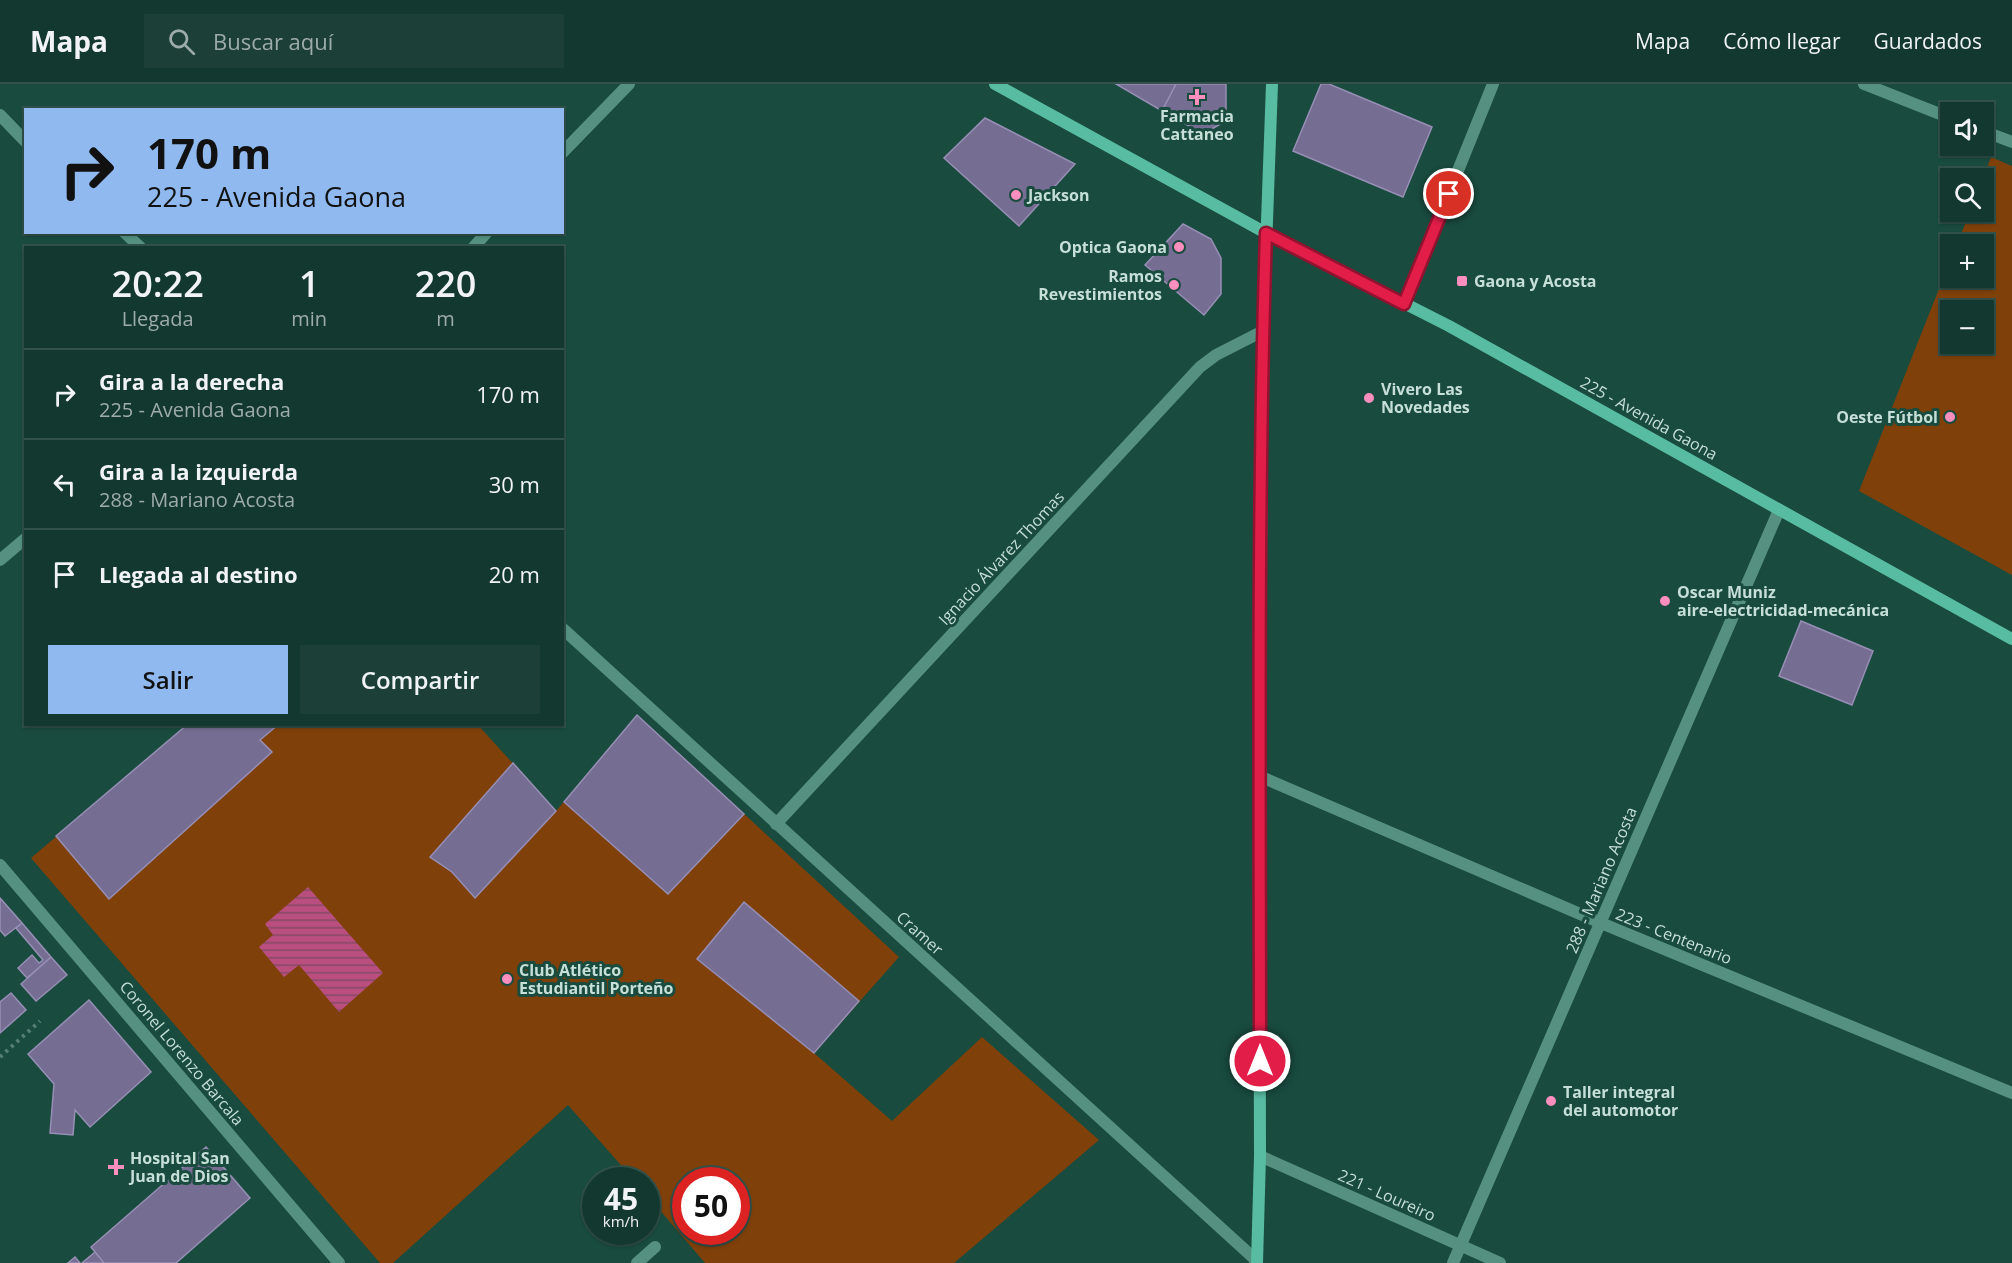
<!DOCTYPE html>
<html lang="es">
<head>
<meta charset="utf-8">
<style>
	:root { --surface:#13382f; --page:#1c3f37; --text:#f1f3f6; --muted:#9dacaa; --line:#32524b; --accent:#90b9f0 }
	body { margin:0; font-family:"Open Sans",sans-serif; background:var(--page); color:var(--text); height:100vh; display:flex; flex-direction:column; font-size:22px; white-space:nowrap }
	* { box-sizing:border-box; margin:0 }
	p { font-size:20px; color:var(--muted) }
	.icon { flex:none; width:33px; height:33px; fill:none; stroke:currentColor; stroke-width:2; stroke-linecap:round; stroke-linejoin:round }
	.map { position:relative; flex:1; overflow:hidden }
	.side { position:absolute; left:24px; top:162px; width:540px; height:480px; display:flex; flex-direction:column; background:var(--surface); border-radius:0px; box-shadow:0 2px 4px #0004,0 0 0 2px var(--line) }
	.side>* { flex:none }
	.banner { position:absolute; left:24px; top:24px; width:540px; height:126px; border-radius:0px; box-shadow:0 2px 4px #0004,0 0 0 2px var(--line); background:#90b9f0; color:#111; overflow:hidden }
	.tools { position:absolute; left:1940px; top:18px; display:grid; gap:12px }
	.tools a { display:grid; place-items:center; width:54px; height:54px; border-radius:0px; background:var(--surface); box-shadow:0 2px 4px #0004,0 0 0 2px var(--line); font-size:30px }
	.speed { position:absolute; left:582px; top:1083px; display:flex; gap:12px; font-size:30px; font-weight:700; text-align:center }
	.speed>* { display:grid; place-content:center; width:78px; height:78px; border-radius:50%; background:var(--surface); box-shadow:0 2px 4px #0004,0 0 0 2px var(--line); line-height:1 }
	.speed small { font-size:15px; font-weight:400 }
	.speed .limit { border:9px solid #d22; background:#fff; color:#111 }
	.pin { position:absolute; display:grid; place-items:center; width:51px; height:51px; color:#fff; margin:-26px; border:3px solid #fff; border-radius:50%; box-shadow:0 2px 6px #0007 }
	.me { position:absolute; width:66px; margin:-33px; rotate:0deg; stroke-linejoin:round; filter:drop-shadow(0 0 4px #0008) }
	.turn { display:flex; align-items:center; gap:21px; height:126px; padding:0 24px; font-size:27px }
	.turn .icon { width:78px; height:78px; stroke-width:2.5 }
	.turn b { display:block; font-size:42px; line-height:51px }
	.eta { display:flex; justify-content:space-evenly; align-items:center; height:102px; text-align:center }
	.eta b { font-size:36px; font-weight:600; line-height:42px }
	.primary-button { display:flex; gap:12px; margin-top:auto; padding:12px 24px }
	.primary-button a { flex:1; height:69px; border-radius:0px; background:var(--accent); color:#111; font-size:24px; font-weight:600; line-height:69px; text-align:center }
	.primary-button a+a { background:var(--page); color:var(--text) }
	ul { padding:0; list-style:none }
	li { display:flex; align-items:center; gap:18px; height:90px; padding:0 24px; border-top:2px solid var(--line) }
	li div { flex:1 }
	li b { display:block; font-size:22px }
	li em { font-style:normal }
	header { display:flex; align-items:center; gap:36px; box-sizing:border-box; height:84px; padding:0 30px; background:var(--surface); border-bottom:2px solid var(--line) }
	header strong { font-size:28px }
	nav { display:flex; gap:33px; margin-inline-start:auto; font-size:21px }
	.search { width:420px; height:54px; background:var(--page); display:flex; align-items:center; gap:15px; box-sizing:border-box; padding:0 21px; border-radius:0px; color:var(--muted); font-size:22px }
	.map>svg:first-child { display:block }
	.pitch { fill:#7f400a; fill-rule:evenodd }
	.water { fill:url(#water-rules) }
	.building { fill:#756d92; stroke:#978fb5; stroke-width:1.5 }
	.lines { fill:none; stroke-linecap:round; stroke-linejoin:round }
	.path { stroke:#557e74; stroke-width:4; stroke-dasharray:3 4.5; stroke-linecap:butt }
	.lane { stroke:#559080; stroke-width:12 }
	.street { stroke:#559080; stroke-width:12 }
	.secondary { stroke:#58bca3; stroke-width:12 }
	.route-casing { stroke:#92132f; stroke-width:15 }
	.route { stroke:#e11d48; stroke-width:10 }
	.poi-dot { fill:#fe8ebd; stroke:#194b3f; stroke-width:2 }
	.labels { text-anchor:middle; stroke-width:6; stroke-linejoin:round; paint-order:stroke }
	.poi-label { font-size:16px; font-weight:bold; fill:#c6dfd7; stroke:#194b3f; text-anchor:start }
	.street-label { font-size:16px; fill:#c6dfd7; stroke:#194b3f }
</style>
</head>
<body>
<header>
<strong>Mapa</strong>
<div class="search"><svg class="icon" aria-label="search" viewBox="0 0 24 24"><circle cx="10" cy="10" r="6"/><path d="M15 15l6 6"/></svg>Buscar aquí</div>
<nav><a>Mapa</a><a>Cómo llegar</a><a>Guardados</a></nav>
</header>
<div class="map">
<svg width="2012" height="1179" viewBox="0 0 2012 1179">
	<defs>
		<pattern id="water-rules" width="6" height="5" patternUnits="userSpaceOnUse" patternTransform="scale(1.5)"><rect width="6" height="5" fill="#ba4e7f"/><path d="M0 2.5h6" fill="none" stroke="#874a66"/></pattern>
	</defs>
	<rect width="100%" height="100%" fill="#194b3f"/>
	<path class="pitch" d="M1991,73L2012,82V491L1859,407L1950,177V194H1983V160H1957L1970,128H1983V94ZM1950,226H1983V260H1950Z
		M637,631L899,873L814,969L892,1037L982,953L1099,1056L954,1179H705L647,1111L646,1096H634L568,1021L393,1179H380L31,774L188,641H478L556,727ZM686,1096H736V1148H686Z"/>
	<path class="water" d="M308,803L383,889L339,928L299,881L284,893L259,863L273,851L265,840Z"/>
	<path class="building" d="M1116,0H1176L1162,27Z
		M1176,0H1226V37L1203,50L1162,27Z
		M1321,0H1329L1432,43L1403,113L1293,67Z
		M985,34L1075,80L1019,142L944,74Z
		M1183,140L1211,155L1221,174V210L1204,231L1145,181Z
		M1801,537L1873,567L1852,621L1779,592Z
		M637,631L744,730L668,810L564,718Z
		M188,640H279L260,656L272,668L109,815L56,752Z
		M513,679L556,727L475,814L452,788L430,773Z
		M0,814L22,839L5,852L0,846Z
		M744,818L859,917L814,969L697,875Z
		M22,839L51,873L27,894L18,884L32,871L39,879L43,876L16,844Z
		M51,873L67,891L36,917L21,900Z
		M11,909L26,926L0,949V918Z
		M89,916L151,988L90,1043L75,1026L73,1051L50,1049L54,1000L28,970Z
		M206,1063L250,1114L176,1179H104L91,1163Z
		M95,1168L104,1179H82Z
		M75,1173L80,1179H68Z"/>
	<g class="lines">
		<path class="path" d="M0,973L40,937"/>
		<path class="lane" d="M637,1179L655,1163"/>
		<path class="street" d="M1864,0L1950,34
			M0,31L26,58
			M1983,47L2012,58
			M562,69L629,0
			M124,148L141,164
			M473,164L487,148
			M1404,220L1493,0
			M0,476L26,454
			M562,544L1257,1177L1255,1179
			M1259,692L1601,839L2012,1009
			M776,740L1200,283L1216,271L1263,247
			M0,781L339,1179
			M1260,1072L1500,1179
			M1453,1179L1779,426"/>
		<path class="secondary" d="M995,0L1266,149L1449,242L2012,555
			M1257,1179L1260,1072L1259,692L1263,247L1272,0"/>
	</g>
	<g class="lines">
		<g class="route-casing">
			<path id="route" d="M1260,977C1260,701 1257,425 1266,149L1404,220L1449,110"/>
		</g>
		<use href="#route" class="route"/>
	</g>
	<g class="poi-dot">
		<path d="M1194 4h6v6h6v6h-6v6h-6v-6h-6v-6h6z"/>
		<circle cx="1016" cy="111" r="6"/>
		<circle cx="1179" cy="163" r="6"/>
		<rect x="1456" y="191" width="12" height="12" rx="3"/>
		<circle cx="1174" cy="201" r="6"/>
		<circle cx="1369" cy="314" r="6"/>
		<circle cx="1950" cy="333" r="6"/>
		<circle cx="1665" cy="517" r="6"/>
		<circle cx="507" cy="895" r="6"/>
		<circle cx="1551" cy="1017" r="6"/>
		<path d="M113 1074h6v6h6v6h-6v6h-6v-6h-6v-6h6z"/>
	</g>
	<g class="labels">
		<g class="poi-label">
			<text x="1197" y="38" text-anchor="middle">Farmacia<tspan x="1197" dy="18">Cattaneo</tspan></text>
			<text x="1028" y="117">Jackson</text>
			<text x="1167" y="169" text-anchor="end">Optica Gaona</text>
			<text x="1162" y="198" text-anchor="end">Ramos<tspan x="1162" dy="18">Revestimientos</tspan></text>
			<text x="1474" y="203">Gaona y Acosta</text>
			<text x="1381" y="311">Vivero Las<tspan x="1381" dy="18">Novedades</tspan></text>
			<text x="1938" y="339" text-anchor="end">Oeste Fútbol</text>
			<text x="1677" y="514">Oscar Muniz<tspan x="1677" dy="18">aire-electricidad-mecánica</tspan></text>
			<text x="519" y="892">Club Atlético<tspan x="519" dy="18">Estudiantil Porteño</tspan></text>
			<text x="1563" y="1014">Taller integral<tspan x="1563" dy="18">del automotor</tspan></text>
			<text x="130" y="1080">Hospital San<tspan x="130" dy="18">Juan de Dios</tspan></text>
		</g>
		<g class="street-label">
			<text transform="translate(1649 334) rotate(29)" y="6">225 - Avenida Gaona</text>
			<text transform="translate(1001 474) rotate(-47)" y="6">Ignacio Álvarez Thomas</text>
			<text transform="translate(1601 796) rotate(-67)" y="6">288 - Mariano Acosta</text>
			<text transform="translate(920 849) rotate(42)" y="6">Cramer</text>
			<text transform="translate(1674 852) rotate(22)" y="6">223 - Centenario</text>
			<text transform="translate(182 969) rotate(50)" y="6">Coronel Lorenzo Barcala</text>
			<text transform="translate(1387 1111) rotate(24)" y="6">221 - Loureiro</text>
		</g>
	</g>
</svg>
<div class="tools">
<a><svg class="icon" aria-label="sound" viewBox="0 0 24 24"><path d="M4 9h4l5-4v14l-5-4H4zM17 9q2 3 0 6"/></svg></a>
<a><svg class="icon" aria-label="search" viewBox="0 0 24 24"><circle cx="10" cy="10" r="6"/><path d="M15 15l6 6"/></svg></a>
<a>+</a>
<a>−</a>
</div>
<div class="speed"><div>45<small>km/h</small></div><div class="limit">50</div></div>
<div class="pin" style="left:1449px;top:110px;background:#d93025"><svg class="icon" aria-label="arrive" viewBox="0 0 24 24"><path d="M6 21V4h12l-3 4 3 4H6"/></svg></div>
<svg class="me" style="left:1260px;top:977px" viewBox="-20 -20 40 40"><circle r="17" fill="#e11d48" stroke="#fff" stroke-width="3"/><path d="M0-11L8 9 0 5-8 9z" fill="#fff"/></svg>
<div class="banner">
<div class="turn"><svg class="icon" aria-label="right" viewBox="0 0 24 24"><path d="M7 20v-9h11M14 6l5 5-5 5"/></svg><div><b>170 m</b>225 - Avenida Gaona</div></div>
</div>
<section class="side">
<div class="eta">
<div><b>20:22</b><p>Llegada</p></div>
<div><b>1</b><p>min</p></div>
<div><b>220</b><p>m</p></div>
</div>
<ul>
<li><svg class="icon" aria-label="right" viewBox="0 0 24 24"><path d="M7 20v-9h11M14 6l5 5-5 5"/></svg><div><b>Gira a la derecha</b><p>225 - Avenida Gaona</p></div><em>170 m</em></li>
<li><svg class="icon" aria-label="left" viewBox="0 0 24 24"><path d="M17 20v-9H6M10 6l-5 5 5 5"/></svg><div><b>Gira a la izquierda</b><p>288 - Mariano Acosta</p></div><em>30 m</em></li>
<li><svg class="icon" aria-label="arrive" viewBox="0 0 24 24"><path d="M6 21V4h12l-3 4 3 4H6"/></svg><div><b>Llegada al destino</b></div><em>20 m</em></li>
</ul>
<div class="primary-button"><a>Salir</a><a>Compartir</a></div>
</section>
</div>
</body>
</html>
